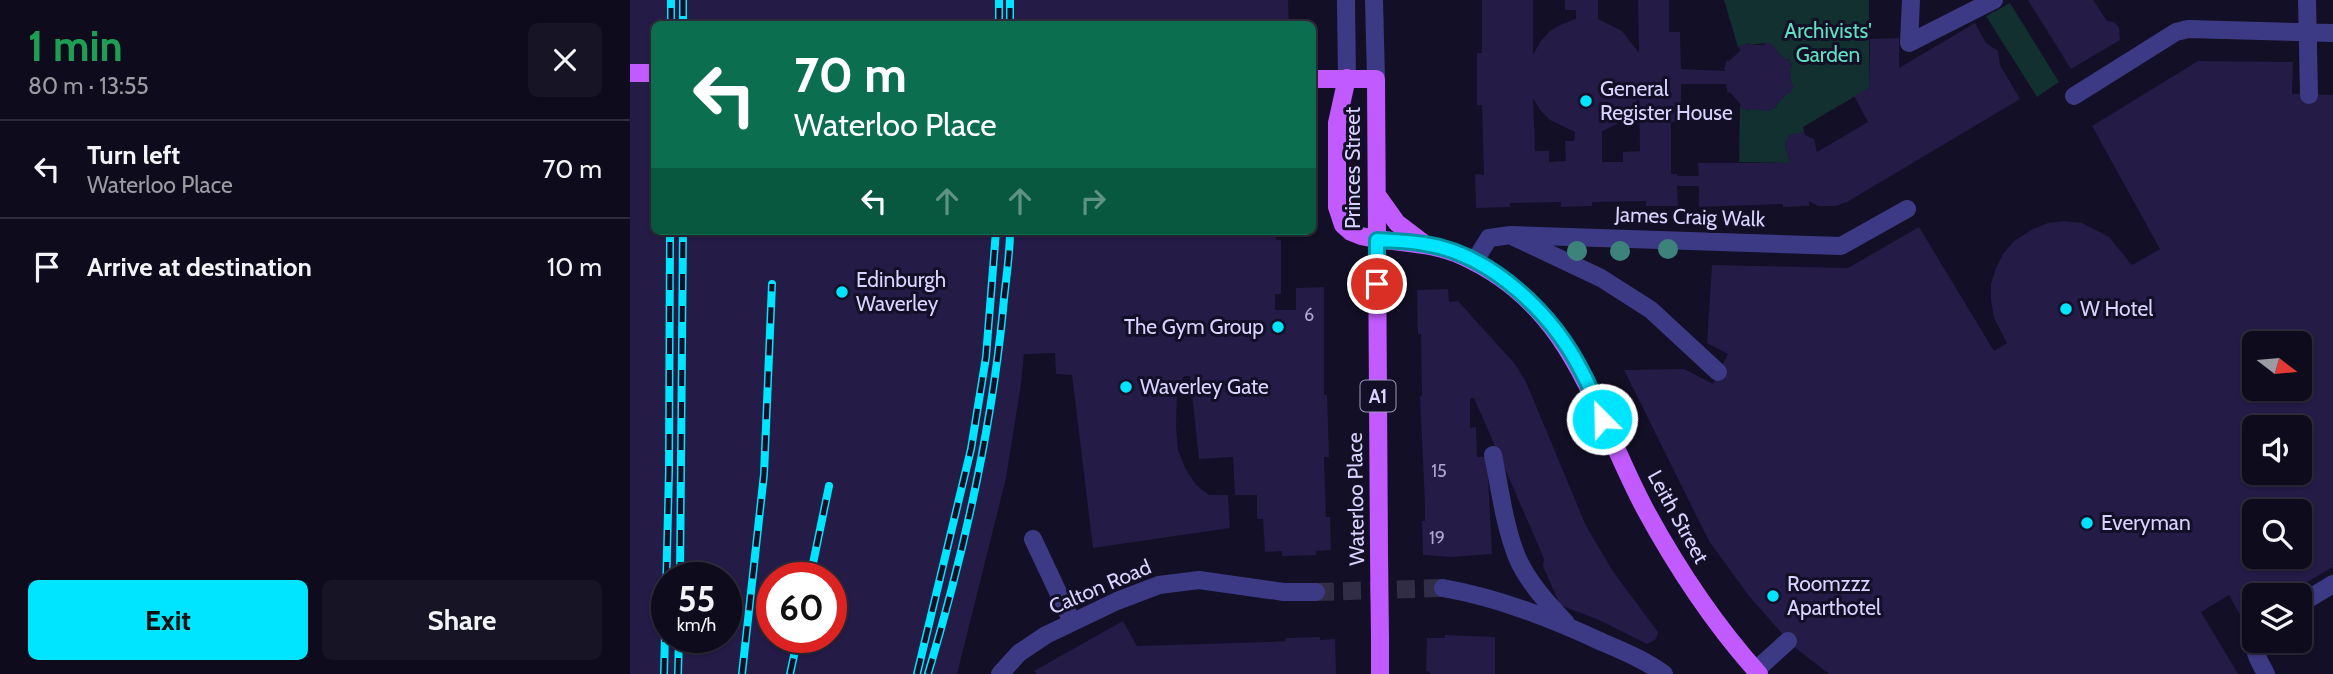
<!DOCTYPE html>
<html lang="en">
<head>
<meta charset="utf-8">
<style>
	:root { --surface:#0e0b1c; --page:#171425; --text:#f1f3f6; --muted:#9b9ba3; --line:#2e2b3b; --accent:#00e5ff }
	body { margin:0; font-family:Cabin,sans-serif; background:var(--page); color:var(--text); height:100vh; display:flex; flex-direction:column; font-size:26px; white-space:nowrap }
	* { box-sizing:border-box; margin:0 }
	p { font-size:23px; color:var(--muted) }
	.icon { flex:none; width:38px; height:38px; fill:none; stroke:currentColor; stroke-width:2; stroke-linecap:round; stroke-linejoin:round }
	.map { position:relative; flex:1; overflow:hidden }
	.side { display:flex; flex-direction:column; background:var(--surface); width:630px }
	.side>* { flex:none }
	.guide { position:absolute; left:21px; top:21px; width:665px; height:214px; border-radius:10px; box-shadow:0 2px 5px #0004,0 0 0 2px var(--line); background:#0b6e4f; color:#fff; overflow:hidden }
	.needle { width:46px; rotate:106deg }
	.tools { position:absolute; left:1612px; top:331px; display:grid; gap:14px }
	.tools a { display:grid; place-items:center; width:70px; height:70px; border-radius:10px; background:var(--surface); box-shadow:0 2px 5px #0004,0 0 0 2px var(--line); font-size:35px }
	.speed { position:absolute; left:21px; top:562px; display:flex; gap:14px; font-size:35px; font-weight:700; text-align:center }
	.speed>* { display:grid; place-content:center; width:91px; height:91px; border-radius:50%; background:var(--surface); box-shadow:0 2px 5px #0004,0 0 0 2px var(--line); line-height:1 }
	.speed small { font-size:18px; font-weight:400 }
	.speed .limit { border:10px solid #d22; background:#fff; color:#111 }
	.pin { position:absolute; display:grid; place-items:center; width:60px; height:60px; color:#fff; margin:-30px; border:4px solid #fff; border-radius:50%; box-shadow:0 2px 7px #0007 }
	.me { position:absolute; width:77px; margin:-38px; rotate:337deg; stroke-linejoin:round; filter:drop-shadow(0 0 5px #0008) }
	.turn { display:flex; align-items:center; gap:24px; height:147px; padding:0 28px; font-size:32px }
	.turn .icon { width:91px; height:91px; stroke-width:2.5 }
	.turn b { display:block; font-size:49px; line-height:60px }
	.lanes { display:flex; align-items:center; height:66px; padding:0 28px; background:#0003; justify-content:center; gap:35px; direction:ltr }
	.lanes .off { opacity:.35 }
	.round { display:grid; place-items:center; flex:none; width:74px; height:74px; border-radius:10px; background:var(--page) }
	.summary { display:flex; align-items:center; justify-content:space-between; height:119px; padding:0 28px }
	h1 { font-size:42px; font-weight:700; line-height:52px; color:#1e9e55 }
	.action { display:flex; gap:14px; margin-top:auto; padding:14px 28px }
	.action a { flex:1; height:80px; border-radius:10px; background:var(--accent); color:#111; font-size:28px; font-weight:700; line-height:80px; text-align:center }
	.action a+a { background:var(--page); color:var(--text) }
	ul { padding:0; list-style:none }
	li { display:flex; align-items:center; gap:21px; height:98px; padding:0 28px; border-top:2px solid var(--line) }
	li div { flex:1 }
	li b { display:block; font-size:26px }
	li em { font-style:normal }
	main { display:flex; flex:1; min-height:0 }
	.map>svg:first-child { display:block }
	.green { fill:#12302f }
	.building { fill:#241b47; fill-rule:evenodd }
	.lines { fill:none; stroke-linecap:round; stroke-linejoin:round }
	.minor-tunnel { stroke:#312d47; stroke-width:18; stroke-dasharray:18 9; stroke-linecap:butt }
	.minor { stroke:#3d3a85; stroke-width:18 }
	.major { stroke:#c25bff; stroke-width:18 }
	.rail-casing { stroke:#00e5ff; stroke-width:8 }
	.rail { stroke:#130f26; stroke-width:5; stroke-dasharray:16; stroke-linecap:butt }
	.major-bridge { stroke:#c25bff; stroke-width:18 }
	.tree { fill:#3d827b }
	.route-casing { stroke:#0095a6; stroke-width:18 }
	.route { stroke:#00e5ff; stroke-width:12 }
	.poi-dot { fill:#00e5ff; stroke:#130f26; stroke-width:2.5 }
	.labels { text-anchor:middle; stroke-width:6; stroke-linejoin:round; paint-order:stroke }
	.number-label { font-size:18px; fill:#aca6d1 }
	.shield { fill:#130f26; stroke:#9e99be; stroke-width:2 }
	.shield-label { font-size:19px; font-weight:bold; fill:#d9d4ff }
	.park-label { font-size:21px; fill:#5fe0c0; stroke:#130f26 }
	.poi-label { font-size:21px; fill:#d9d4ff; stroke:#130f26; text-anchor:start }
	.street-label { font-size:21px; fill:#d9d4ff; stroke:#130f26 }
</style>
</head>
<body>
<main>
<section class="side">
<div class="summary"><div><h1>1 min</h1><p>80 m · 13:55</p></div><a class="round"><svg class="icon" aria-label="close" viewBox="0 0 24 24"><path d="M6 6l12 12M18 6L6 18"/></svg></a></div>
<ul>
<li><svg class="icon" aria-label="left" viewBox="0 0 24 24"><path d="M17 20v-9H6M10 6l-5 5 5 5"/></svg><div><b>Turn left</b><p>Waterloo Place</p></div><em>70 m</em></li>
<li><svg class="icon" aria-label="arrive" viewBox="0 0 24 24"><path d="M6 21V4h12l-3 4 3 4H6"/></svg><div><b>Arrive at destination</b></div><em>10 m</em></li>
</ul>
<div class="action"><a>Exit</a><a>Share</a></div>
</section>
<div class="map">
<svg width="1703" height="674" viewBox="0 0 1703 674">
	<rect width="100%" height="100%" fill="#130f26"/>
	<path class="green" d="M1094,0H1239V88L1173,127L1174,132L1160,135L1155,145L1160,163L1109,162L1110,107L1119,111L1120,109H1136L1137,111L1147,107L1146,105L1158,92L1161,93L1160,67L1162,66L1159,59L1156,60L1144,48V46L1136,43L1120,45L1119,43L1108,47Z
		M1380,3L1429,82L1407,97L1356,16Z"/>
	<path class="building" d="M0,0H658L659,24L597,23V24L544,23V24H24V231H646V240H651V294H645V310H666V288L694,287V395H697L699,457H694L696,517H700L701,550L686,551V555L652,556V551L635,552L633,519H627V495H605L603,457L569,459L560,376H554L547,391L546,426L548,450L555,468L566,485L579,495H598L600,528L463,548L442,375L426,374L425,353L394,354L391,384L376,478L327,674H0ZM37,578H96V637H37ZM142,578H201V637H142Z
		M852,0H903V55L910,42L920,31L932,24L946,19V10H935V0H968V19L992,31L1009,53L1008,0H1039V32H1050L1051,69L1096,71L1094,69L1097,60L1099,61L1111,50L1108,47L1119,43L1120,45H1134L1136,42L1145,46L1144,48L1156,60L1159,59L1162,66L1160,67L1161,83L1164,85L1161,93L1158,92L1146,105L1147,107L1137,111L1120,109L1119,111L1110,107L1111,105L1100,92L1098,93L1096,84H1051V122H1041V174H1047V176H1069L1068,163H1160L1155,145L1159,135L1174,132L1175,135L1184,139L1187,152L1238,122L1224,96L1239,88L1240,39L1269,38V68L1345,23L1356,43L1368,51L1370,65L1390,99L1217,202L1206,206H1188L1179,201V206L1153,207V204L1069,207V186H1047L1048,206H1016V201L962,202V206L931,207V202L880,203V207L846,208L845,174L854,175L852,105H847V53H852ZM1009,97L1010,151L993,152V162H972V131L987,124L1000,112ZM903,98L910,110L920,120L945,132L944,141H935L936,161L919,162V151H905Z
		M1398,0H1463L1477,21L1484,22L1489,27L1490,40L1441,69Z
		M1568,61L1663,62L1662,94L1703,95V567L1655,595H1624V613L1613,620L1599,595L1571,612L1608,674H1199L1163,646L1119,596L1079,541L994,370L1054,369L1083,384L1098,354L1077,343L1082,265L1218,268L1289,227L1364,351L1377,343L1364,318L1361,300V284L1366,268L1373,254L1384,241L1401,230L1418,223L1434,221L1452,223L1479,237L1502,265L1530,249L1462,126ZM1624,343H1670V388H1624ZM1624,427H1670V472H1624ZM1624,511H1670V556H1624Z
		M818,289L819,302L828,301L885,364L896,382L956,526L984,573L1028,632L1026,639L1021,642L1017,644L969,620L930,605L913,566L914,559L910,549L844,398H840V428L846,427L847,457H857L862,554L821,557L793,555L792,521H795V504L790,396H792L791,334H788L787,290Z
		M493,621L507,646L639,642L655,641L656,638L690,637V640L705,639L706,674H406L404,671Z
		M815,635L865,637V674H800V672L796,671L797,638H815Z"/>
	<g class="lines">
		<path class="minor-tunnel" d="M686,592L813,588"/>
		<path class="minor" d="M716,0L717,78
			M744,0L746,79
			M1281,0L1279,43L1364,0
			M1677,0L1679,95
			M1444,96L1546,32L1558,29L1703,33
			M884,237L971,278L1021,310L1088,372
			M844,262L859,238L881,235L1211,246L1277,209
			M863,455C870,488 874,525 887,557C897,581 918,604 936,623
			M403,539L442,622
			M813,588C869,598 920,618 972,642C993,651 1015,660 1034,674
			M1670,604L1703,584
			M1626,640C1622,652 1631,664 1636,674
			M1126,670L1158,641
			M370,674L389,653L416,635L487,601L529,585L569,580L654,592H686"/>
		<path class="major" d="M0,73H24
			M717,78L707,123V207L713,225L721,232L731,236C766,244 801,241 834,257C945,308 963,411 1015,509C1047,568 1084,624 1129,674
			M682,79H746L749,553
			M747,195L767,223L792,242
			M750,674V638"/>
		<g class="rail-casing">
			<path id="rail" d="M53,0V24
				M41,24V0
				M369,24V0
				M380,24V0
				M50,578L53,231
				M180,578L199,486
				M34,674L39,471L40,231
				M48,674L49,637
				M112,674L134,474L142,284
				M160,674L168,637
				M287,674L341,449L356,357L366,231
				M298,674C333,556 361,433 373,310C375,284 380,257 380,231"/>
		</g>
		<use href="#rail" class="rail"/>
		<path class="major-bridge" d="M749,553L750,638"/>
	</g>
	<g class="tree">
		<circle cx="1038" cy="249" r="10"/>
		<circle cx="947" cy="251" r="10"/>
		<circle cx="990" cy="251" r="10"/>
	</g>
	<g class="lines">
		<g class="route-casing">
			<path id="route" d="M747,284V240C763,241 779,241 795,244C863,255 924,315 953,374C961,388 966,404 972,419"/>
		</g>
		<use href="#route" class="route"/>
	</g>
	<g class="poi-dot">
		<circle cx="956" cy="101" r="7"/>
		<circle cx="212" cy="292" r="7"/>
		<circle cx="1436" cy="309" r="7"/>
		<circle cx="648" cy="327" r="7"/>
		<circle cx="496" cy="387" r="7"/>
		<circle cx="1457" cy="523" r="7"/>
		<circle cx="1143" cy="596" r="7"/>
	</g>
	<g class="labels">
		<g class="number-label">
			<text x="679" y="321">6</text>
			<text x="809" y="477">15</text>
			<text x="807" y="544">19</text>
		</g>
		<rect class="shield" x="730.5" y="380.5" width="35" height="31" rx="5"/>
		<g class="shield-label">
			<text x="748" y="403">A1</text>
		</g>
		<g class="park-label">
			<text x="1198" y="38">Archivists'<tspan x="1198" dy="24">Garden</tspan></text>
		</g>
		<g class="poi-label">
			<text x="970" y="96">General<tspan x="970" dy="24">Register House</tspan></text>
			<text x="226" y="287">Edinburgh<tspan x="226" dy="24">Waverley</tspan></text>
			<text x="1450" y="316">W Hotel</text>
			<text x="634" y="334" text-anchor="end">The Gym Group</text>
			<text x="510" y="394">Waverley Gate</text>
			<text x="1471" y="530">Everyman</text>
			<text x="1157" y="591">Roomzzz<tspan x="1157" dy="24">Aparthotel</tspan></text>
		</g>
		<g class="street-label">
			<text transform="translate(723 168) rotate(-90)" y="7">Princes Street</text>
			<text transform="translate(1060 217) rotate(2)" y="7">James Craig Walk</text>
			<text transform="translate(726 499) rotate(-91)" y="7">Waterloo Place</text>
			<text transform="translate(1048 517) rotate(61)" y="7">Leith Street</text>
			<text transform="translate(470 587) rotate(-23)" y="7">Calton Road</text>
		</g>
	</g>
</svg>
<div class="tools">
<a><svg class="needle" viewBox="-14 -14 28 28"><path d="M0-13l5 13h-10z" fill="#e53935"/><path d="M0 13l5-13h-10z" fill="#9b9ba3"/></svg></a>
<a><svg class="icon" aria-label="sound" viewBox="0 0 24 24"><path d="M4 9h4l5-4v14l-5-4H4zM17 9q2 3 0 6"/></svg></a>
<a><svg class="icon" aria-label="search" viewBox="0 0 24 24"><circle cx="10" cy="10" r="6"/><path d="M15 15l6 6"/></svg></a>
<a><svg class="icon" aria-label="layers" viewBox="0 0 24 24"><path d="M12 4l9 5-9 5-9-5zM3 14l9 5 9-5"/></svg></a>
</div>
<div class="speed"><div>55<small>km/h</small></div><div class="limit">60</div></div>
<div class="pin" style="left:747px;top:284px;background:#d93025"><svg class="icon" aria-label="arrive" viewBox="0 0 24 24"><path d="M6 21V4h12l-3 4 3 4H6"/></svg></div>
<svg class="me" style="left:972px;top:419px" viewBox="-20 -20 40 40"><circle r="17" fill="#00e5ff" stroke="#fff" stroke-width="3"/><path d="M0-11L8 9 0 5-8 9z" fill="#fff"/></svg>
<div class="guide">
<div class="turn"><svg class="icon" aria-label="left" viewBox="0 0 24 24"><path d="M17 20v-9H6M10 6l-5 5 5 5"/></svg><div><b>70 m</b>Waterloo Place</div></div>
<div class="lanes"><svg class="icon" aria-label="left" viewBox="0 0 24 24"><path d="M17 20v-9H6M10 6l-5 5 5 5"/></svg><svg class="icon off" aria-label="ahead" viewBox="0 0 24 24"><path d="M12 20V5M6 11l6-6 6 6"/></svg><svg class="icon off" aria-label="ahead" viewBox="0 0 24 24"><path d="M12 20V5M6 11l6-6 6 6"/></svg><svg class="icon off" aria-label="right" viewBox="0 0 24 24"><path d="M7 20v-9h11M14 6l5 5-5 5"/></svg></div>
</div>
</div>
</main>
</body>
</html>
